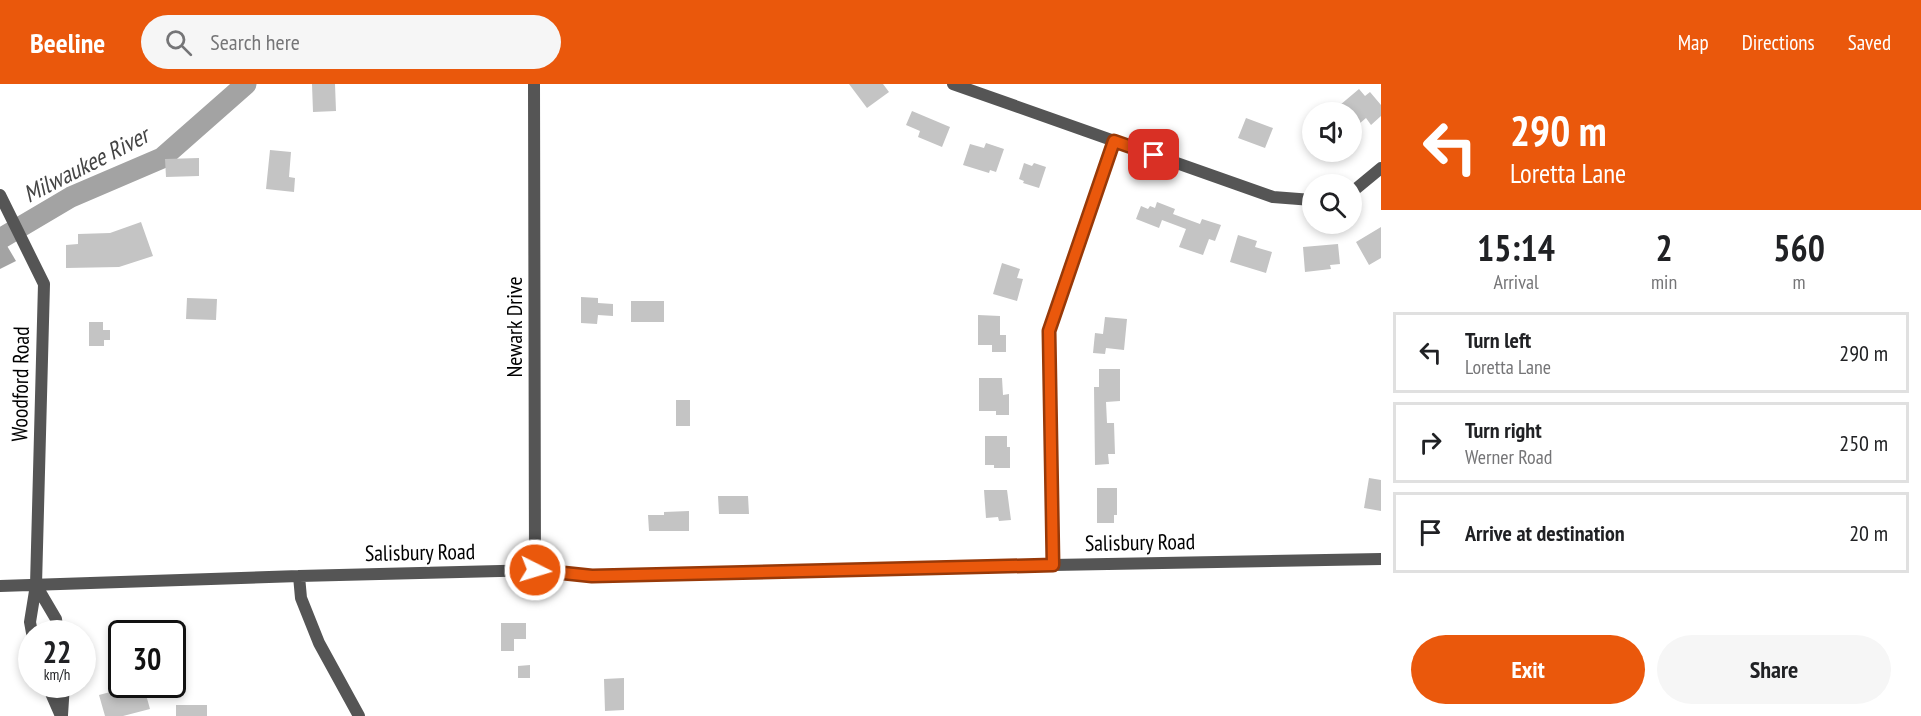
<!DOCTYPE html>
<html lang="en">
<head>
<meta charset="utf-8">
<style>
	:root { --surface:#fff; --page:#f6f6f6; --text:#202124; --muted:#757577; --line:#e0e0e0; --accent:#ea580c }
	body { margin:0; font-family:"PT Sans Narrow",sans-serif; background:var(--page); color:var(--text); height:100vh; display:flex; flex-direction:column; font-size:22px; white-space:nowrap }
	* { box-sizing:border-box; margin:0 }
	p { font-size:20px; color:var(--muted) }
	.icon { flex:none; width:33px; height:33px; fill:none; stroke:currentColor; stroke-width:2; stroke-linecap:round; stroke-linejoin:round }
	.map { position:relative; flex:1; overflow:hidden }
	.panel { display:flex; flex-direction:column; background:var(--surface); width:540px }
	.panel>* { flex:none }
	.banner { background:#ea580c; color:#fff; overflow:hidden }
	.tools { position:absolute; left:1302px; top:18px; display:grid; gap:12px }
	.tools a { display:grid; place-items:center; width:60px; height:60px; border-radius:50%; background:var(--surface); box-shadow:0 3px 9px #0003; font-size:30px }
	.speed { position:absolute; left:18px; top:536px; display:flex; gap:12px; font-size:30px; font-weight:700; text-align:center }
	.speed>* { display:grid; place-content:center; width:78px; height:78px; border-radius:50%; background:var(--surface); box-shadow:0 3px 9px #0003; line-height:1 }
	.speed small { font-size:15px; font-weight:400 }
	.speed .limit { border:3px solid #111; border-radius:9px; background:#fff; color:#111 }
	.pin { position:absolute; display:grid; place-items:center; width:51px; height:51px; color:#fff; margin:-26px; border-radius:12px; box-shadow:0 3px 9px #0006 }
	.me { position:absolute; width:66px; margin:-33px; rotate:95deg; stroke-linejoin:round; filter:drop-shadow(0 0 4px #0008) }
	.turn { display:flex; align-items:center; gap:21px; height:126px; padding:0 30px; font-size:27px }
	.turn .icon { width:78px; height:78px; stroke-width:2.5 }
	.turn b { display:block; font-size:42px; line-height:51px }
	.eta { display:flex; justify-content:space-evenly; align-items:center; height:102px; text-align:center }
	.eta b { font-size:36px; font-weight:800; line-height:42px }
	.primary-button { display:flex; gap:12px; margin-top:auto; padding:12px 30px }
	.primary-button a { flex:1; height:69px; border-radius:36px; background:var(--accent); color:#fff; font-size:24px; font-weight:800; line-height:69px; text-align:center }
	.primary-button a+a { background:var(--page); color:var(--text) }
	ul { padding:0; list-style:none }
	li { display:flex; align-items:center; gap:18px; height:81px; margin:0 12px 9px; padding:0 18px; border:3px solid var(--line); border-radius:0px }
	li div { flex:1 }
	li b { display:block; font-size:22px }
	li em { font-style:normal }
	header { display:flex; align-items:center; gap:36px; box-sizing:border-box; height:84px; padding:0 30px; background:var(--accent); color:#fff }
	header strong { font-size:28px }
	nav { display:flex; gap:33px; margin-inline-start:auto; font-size:21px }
	.search { width:420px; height:54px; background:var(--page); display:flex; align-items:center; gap:15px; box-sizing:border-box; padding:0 21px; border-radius:33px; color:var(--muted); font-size:22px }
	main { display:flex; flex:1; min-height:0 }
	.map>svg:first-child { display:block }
	.water { fill:#a3a3a3 }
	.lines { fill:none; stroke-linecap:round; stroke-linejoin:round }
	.river { stroke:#a3a3a3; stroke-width:21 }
	.building { fill:#c4c4c4 }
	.minor { stroke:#555; stroke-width:12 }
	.route-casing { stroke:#983908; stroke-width:15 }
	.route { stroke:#ea580c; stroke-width:10 }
	.labels { text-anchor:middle; stroke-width:4.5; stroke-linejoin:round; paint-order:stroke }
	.street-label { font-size:22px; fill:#000; stroke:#fff }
	.water-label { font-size:24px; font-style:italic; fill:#444; stroke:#fff }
</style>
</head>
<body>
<header>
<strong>Beeline</strong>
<div class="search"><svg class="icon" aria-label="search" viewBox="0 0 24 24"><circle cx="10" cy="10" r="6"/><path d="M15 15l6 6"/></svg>Search here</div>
<nav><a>Map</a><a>Directions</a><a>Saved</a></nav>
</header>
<main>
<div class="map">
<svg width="1381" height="632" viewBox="0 0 1381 632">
	<rect width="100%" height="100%" fill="#fff"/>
	<path class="water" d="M0,150L16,177L0,185Z"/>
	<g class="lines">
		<path class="river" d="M0,155L71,113L162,74L246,0"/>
	</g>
	<path class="building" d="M312,0H335L336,27L313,28Z
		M849,0H883L889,8L867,24Z
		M1359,5L1365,12L1370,8L1381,21V32L1371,41L1366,34L1352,46V28H1346L1340,21Z
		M912,27L950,43L942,63L918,53L920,47L906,41Z
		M1246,34L1273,44L1265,64L1238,54Z
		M986,59L1004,65L996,88L990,86L989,89L963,81L970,60L984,64Z
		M270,66L291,68L289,93L295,94L294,108L266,105Z
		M199,74V92L166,93L165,75Z
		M1024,79L1032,82L1034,79L1046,83L1039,104L1023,99L1024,97L1019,95Z
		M1157,118L1175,125L1173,130L1200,140L1202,135L1221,141L1215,157L1209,155L1203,171L1179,163L1186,145L1162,136L1159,144L1136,135L1141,122L1148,125L1150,122L1155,124Z
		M141,138L153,172L119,183L66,184V161L78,160V150L110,149Z
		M1381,143V174L1369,181L1356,158Z
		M1238,151L1257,157L1255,163L1272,168L1266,189L1230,178Z
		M1338,160L1340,180L1330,181L1331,185L1305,188L1303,163Z
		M1002,179L1020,185L1017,194L1023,195L1017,217L993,210Z
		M581,213L598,214V219L613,220V232L598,231L597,240L581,239Z
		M187,214L217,215L216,236L186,235Z
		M631,217H664V238H631Z
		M978,231L1000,232V251H1006V268H992V261H978Z
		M1105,233L1127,235L1124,266L1106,264L1105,270L1093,269L1095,249L1103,250Z
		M89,238H103V246H110V256H104V262H89Z
		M1099,285H1120V317L1106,318L1107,339H1114L1115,370H1108L1109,380L1095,381L1094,303H1099Z
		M979,294H1002L1003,311L1009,310V331H996V327H979Z
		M676,316H690V342H676Z
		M985,352H1007V363H1010V384H994V381H985Z
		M1369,394L1381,396V427L1364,424Z
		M1097,404H1117V431H1114V439H1097Z
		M984,406H1007L1011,436L999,437L998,433L986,434Z
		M718,412H748L749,430H719Z
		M689,427V447H649L648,431H664V428Z
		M501,539H526V555H514V567H501Z
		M530,581V594H518V582Z
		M624,594V626L605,627L604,595Z
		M112,600H143L150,625L123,632H105L99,611L114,607Z
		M176,621H207V632H176Z"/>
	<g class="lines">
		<path class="minor" d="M534,0L535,486
			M953,0L1273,113L1312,116
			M1352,108L1381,84
			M0,111L44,200L36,501L30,538L32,549
			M1053,481L1049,247L1114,57
			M299,492L301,514L319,559L359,632
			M36,501L56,535L58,549
			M0,502L299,492L535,486L592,492L1053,481L1381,475
			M47,600L61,632
			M62,631L64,600"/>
	</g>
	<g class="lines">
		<g class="route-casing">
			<path id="route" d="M535,486L592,492L1053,481L1049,247L1114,57L1154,71"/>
		</g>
		<use href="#route" class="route"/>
	</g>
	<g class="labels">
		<g class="street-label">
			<text transform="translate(514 243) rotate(-90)" y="8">Newark Drive</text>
			<text transform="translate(20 300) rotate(-89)" y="8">Woodford Road</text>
			<text transform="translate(1140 458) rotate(-1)" y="8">Salisbury Road</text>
			<text transform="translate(420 468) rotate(-1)" y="8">Salisbury Road</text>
		</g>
		<g class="water-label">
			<text transform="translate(86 81) rotate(-27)" y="8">Milwaukee River</text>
		</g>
	</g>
</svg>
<div class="tools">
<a><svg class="icon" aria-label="sound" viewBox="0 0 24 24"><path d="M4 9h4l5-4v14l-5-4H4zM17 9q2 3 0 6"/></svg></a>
<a><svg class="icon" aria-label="search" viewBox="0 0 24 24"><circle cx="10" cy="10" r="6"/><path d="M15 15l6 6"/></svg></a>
</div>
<div class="speed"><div>22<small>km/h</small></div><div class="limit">30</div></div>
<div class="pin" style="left:1154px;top:71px;background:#d93025"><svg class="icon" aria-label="arrive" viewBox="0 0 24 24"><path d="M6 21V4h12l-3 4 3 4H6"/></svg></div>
<svg class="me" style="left:535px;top:486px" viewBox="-20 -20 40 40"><circle r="17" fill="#ea580c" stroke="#fff" stroke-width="3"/><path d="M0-11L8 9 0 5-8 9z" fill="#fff"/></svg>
</div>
<section class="panel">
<div class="banner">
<div class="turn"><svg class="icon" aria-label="left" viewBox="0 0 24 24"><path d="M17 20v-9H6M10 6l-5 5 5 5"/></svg><div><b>290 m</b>Loretta Lane</div></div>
</div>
<div class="eta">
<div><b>15:14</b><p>Arrival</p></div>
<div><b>2</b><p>min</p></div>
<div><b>560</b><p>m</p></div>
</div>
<ul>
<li><svg class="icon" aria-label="left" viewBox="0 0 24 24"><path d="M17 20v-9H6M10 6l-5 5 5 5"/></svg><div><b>Turn left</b><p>Loretta Lane</p></div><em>290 m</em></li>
<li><svg class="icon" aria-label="right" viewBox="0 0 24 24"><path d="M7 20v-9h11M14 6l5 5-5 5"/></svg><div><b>Turn right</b><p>Werner Road</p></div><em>250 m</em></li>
<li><svg class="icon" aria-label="arrive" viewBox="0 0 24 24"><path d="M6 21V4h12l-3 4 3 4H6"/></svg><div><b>Arrive at destination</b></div><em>20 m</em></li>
</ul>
<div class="primary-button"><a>Exit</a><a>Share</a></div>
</section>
</main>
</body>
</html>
